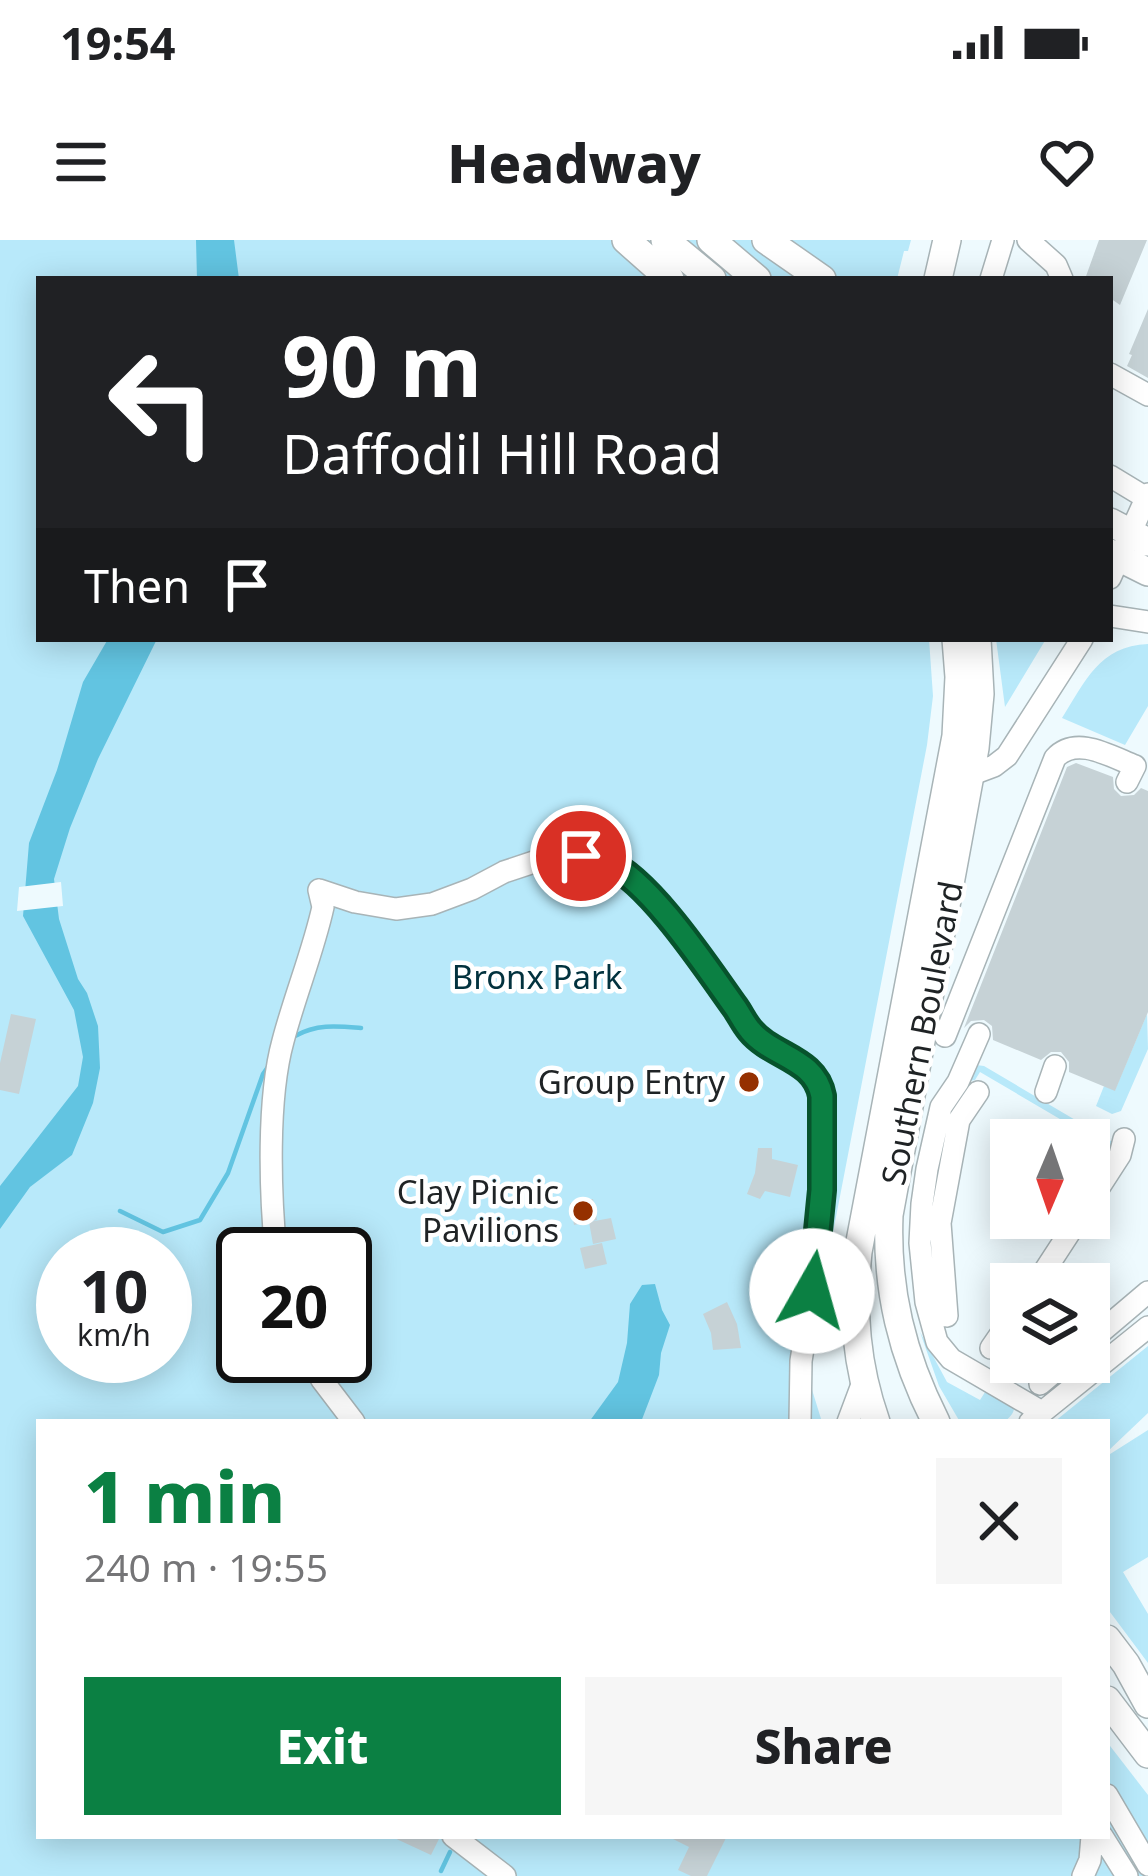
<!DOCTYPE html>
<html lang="en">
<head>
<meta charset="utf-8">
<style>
	:root { --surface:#fff; --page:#f6f6f6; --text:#202124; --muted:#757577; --accent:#0b8043 }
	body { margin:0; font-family:"Noto Sans",sans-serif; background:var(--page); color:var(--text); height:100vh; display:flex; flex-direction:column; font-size:45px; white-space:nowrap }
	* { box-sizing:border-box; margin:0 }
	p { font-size:39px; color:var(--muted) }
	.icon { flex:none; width:66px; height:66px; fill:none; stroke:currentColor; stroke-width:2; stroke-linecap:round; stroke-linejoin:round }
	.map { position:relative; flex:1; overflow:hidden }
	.sheet { position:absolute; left:36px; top:1179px; width:1074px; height:420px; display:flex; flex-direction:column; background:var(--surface); border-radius:0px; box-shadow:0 6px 30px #0003 }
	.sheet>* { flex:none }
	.top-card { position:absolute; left:36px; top:36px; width:1077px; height:366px; border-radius:0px; box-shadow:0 6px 30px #0003; background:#202124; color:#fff; overflow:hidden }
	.needle { width:78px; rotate:182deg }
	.tools { position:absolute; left:990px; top:879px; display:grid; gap:24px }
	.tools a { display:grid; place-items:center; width:120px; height:120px; border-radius:0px; background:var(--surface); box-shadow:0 6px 30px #0003; font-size:60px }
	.speed { position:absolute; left:36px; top:987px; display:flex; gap:24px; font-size:60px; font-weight:700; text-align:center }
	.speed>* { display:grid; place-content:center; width:156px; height:156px; border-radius:50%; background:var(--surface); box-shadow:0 6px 30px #0003; line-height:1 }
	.speed small { font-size:30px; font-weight:400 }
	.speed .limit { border:6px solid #111; border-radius:18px; background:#fff; color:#111 }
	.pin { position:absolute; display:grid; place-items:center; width:102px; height:102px; color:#fff; margin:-51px; border:6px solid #fff; border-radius:50%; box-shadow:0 3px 12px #0007 }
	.me { position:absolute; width:132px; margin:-66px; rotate:7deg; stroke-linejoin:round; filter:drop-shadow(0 0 9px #0008) }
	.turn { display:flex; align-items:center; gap:42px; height:252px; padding:0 48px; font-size:54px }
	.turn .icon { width:156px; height:156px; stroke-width:2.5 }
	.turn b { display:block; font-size:84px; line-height:102px }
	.then { display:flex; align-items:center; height:114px; padding:0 48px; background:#0003; gap:24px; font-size:45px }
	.round { display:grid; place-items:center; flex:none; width:126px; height:126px; border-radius:0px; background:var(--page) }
	.summary { display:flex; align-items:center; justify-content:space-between; height:204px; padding:0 48px }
	h1 { font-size:72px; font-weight:800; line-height:90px; color:var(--accent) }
	.action { display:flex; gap:24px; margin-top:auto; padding:24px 48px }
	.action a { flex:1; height:138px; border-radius:0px; background:var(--accent); color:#fff; font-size:48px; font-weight:800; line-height:138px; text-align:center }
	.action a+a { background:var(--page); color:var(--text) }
	.status { display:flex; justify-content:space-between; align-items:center; height:84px; padding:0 60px; background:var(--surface); direction:ltr }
	.status svg { height:33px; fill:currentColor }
	header { display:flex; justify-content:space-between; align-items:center; height:156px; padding:0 48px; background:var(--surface); font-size:54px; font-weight:800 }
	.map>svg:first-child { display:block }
	.green { fill:#b8e9fa; fill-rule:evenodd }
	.water { fill:#62c4e1 }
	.pier { fill:#eefafe }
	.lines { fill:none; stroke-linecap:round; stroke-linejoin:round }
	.stream { stroke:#62c4e1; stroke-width:4.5 }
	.building { fill:#c6d2d6 }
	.minor-casing { stroke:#a8b4b7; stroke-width:24 }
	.major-casing { stroke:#a8b4b7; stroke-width:30 }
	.minor { stroke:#fff; stroke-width:21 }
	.major { stroke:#fff; stroke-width:27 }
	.route-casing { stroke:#07532c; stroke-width:30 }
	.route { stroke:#0b8043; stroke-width:21 }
	.poi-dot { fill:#953000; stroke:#fff; stroke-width:4.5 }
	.labels { text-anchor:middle; stroke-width:9; stroke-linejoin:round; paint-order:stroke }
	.park-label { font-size:33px; fill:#02323e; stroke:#fff }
	.street-label { font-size:33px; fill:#1f2325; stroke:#fff }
	.poi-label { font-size:33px; fill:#1f2325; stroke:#fff; text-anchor:end }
</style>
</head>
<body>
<div class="status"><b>19:54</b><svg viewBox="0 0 49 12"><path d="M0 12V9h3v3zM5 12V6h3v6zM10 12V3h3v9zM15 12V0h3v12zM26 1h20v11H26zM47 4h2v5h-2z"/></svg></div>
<header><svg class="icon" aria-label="menu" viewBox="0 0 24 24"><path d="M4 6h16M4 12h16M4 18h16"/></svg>Headway<svg class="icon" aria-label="heart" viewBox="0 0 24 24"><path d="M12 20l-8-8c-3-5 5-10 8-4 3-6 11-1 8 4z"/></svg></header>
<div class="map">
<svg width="1148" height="1636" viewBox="0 0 1148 1636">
	<rect width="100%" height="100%" fill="#eefafe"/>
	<path class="green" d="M0,0H911L908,11H904L897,39H39V399H929L933,456L927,505L809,1117V1140L822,1182H39V1596H1107V1502L1148,1555V1636H0ZM63,1014H165V1116H63ZM243,1014H345V1116H243Z
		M996,399H1046L1005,467Z
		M1148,404V466L1125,505L1062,478C1085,442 1099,406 1148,404Z
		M1147,774L1148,809L1121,871L1112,874L1096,866L1104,846L1115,850Z
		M976,825L984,826L1111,901L1114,903L1111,909L980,832L975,840L970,841Z
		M920,1092L947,1142L980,1160L987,1149L1014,1165C1015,1173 1010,1177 1004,1182H960L939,1146Z
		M1148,1106V1173L1107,1212V1182H1054Z
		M1148,1190V1317L1123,1332L1148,1374V1423L1107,1368V1216Z"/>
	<path class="water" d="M196,0H234L239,39H197Z
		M108,399H157L98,519L70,588L54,639L59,679L78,739L87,753L98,786L100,828L93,863L72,915L30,947L0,989V946L78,846L83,817L74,770L23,676L29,603L57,530L83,442Z
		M655,1044L662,1070L670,1085L661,1113L659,1135L641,1182H589L618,1142L627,1103L630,1064L642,1045Z"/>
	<path class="pier" d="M61,642L63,666L17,671L19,647Z"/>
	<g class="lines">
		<path class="stream" d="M295,796C317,784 336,786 361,788
			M120,971L163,992L200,980L228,933L263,834L270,824
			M441,1631L450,1612"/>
	</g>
	<path class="building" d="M1099,0H1147L1120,65L1110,58V39H1085Z
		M1148,69V138L1127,126L1132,115L1129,114Z
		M1076,523L1113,537L1114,549L1121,556L1134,555L1141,548L1148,551V772L1115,851L1069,832V822L1061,812H1051L1041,820L993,800L992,786L984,780L971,781L964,788L1067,527Z
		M11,774L36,779L19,854L0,850V823Z
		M758,908H772V919L798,925L790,957L765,951L760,959L747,954L755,933Z
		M593,959L597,980L574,985L570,963Z
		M611,978L616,999L593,1004L589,982Z
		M602,1003L607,1024L585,1029L580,1008Z
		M727,1062L737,1084L741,1108L713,1110L711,1093L703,1074Z
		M390,1596H438L439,1599L431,1615Z
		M667,1596H727L707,1636H691L678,1630L689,1607Z"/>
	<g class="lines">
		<g class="minor-casing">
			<path id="minor" d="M1028,0L1056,25L1062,39
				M991,39L1003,0
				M1110,134L1148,155
				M1110,236L1148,259
				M1110,338L1148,254
				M1110,376L1148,382
				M970,535L994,526L1007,516L1082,399
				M319,650L355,662L396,669L432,664L472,649L504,632L543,619L581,616L606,622L627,634L662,671L750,791L814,835L822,857V950L818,1014L801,1121L800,1182
				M979,794L958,842L941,867L927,929L922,964L920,1003L926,1062L937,1102L951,1119L1042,1172
				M945,796L1055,518C1076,495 1110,516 1135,526L1127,542
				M1046,852L1055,826
				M1089,963L1120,915L1124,899
				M276,1014C270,953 267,859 283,801C295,755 313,712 323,667L319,650
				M1036,1044L1079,978
				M947,1076L940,983L959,880L978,852
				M1089,1102L1148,1052
				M991,1108L1011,1079
				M309,1116L322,1140L354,1182
				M1040,1144L1066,1122
				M848,1182L863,1142
				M1030,1182L1148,1087
				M1107,1555L1148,1625
				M453,1596L505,1636
				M1102,1596L1127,1636
				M1083,1636L1090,1620L1092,1596"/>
		</g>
		<g class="major-casing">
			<path id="major" d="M626,0L670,39
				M665,0L712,39
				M711,0L757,39
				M766,0L822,39
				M938,39L947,0
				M1110,282L1148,302
				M1110,313L1148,332
				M876,1182C856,1125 852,1072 858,1012L956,496L959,437L956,399
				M936,1182C902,1115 886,1050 889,975L975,508L980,454L977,399
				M1107,1399L1126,1424L1148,1464
				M1107,1460L1148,1514"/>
		</g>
		<use href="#minor" class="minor"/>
		<use href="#major" class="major"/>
	</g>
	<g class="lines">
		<g class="route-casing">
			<path id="route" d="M581,616C589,618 599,619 608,623C650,641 707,728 735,767C740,774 744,783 750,790C772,817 815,818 822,856V950L812,1051"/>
		</g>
		<use href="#route" class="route"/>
	</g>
	<g class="poi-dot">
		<circle cx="749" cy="842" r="12"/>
		<circle cx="583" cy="971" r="12"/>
	</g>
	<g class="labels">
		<g class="park-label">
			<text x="537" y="749">Bronx Park</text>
		</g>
		<g class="street-label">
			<text transform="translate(922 793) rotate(-79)" y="12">Southern Boulevard</text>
		</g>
		<g class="poi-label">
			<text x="725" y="854">Group Entry</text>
			<text x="559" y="964">Clay Picnic<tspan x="559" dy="38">Pavilions</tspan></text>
		</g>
	</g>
</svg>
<div class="tools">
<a><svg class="needle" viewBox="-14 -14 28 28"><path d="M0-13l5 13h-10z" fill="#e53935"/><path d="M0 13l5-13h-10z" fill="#757577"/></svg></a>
<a><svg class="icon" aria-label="layers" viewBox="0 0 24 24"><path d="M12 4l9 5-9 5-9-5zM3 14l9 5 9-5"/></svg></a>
</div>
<div class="speed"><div>10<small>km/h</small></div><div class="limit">20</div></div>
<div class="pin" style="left:581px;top:616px;background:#d93025"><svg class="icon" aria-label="arrive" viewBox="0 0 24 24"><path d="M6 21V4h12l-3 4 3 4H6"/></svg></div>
<svg class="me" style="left:812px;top:1051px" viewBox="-20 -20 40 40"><circle r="19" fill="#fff"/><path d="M0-13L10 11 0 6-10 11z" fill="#0b8043"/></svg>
<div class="top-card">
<div class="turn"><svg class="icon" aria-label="left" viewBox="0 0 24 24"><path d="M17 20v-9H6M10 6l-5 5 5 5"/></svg><div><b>90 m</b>Daffodil Hill Road</div></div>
<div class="then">Then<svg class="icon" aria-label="arrive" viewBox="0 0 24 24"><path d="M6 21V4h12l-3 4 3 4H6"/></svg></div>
</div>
<section class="sheet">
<div class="summary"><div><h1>1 min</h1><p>240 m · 19:55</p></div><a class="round"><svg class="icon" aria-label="close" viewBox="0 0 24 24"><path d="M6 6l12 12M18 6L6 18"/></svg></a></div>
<div class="action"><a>Exit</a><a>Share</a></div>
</section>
</div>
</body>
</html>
